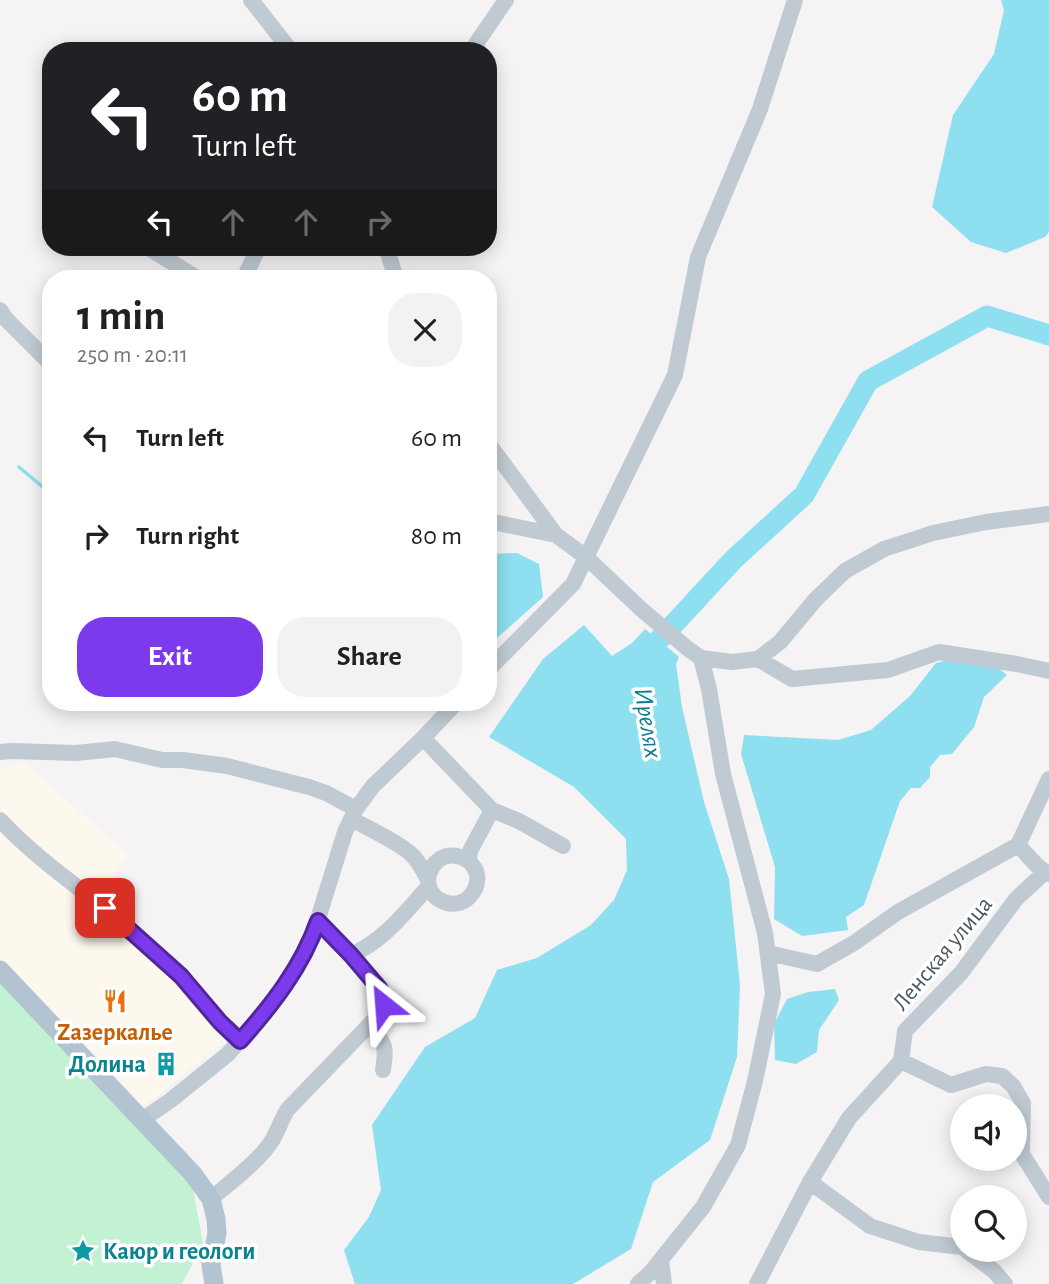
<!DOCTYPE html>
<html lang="en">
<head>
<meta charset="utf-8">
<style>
	:root { --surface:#fff; --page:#f2f2f2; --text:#202124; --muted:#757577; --accent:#7c3aed }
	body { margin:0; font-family:"Alegreya Sans",sans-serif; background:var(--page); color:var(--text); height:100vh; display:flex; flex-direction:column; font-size:26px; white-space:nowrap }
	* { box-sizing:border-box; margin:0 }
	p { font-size:23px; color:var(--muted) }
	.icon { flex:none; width:38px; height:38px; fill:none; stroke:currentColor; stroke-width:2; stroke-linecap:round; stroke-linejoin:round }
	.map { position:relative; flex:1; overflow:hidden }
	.panel { position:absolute; left:42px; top:270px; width:455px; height:441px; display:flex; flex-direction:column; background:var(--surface); border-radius:28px; box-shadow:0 4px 18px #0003 }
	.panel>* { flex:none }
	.banner { position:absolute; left:42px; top:42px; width:455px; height:214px; border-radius:28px; box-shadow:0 4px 18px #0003; background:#202124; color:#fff; overflow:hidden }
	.tools { position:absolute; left:950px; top:1094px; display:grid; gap:14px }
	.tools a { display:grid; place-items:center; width:77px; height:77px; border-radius:50%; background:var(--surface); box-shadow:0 4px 18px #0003; font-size:35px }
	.pin { position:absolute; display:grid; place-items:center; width:60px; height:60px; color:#fff; margin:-30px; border-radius:14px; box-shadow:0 4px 10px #0006 }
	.me { position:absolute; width:77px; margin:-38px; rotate:332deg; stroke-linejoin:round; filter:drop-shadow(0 0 5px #0008) }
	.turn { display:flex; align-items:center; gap:24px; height:147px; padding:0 35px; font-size:32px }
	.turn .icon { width:91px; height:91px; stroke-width:2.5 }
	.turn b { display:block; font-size:49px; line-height:60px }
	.lanes { display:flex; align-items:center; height:66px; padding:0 35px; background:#0003; justify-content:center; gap:35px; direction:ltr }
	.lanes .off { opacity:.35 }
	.round { display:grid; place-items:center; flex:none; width:74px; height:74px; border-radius:28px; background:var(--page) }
	.overview { display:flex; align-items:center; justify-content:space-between; height:119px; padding:0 35px }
	h1 { font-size:42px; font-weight:700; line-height:52px }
	.cta { display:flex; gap:14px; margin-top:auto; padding:14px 35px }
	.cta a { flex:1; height:80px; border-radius:28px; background:var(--accent); color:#fff; font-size:28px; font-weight:700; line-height:80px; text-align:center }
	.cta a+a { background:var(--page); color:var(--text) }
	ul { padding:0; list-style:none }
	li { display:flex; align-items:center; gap:21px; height:98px; padding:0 35px }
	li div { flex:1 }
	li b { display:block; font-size:26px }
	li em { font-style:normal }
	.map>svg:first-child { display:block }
	.commercial { fill:#fdf8ee }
	.green { fill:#c2f2d3 }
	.water { fill:#8edfef }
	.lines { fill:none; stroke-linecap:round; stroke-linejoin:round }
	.stream { stroke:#8edfef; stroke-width:3.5 }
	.river { stroke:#8edfef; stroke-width:21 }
	.minor { stroke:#c0cad2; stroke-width:16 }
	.major { stroke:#b2c3d1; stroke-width:19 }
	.route-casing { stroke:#51269a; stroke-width:18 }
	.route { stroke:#7c3aed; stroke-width:12 }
	.labels { text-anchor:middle; stroke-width:7; stroke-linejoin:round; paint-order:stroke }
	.street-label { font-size:24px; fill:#495761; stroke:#fff }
	.food-label { font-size:24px; font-weight:bold; fill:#c56008; stroke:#fff }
	.culture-label { font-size:24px; font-weight:bold; fill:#0d838f; stroke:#fff; text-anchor:end }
	.water-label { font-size:26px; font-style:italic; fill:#0a7c94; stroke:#fff }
</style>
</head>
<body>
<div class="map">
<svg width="1049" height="1284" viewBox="0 0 1049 1284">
	<rect width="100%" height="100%" fill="#f5f3f3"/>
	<path class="commercial" d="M24,762L128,854L101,896L215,998L240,1029L145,1106L9,966L0,960V769Z"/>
	<path class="green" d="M0,982L192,1183L203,1244L182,1284H0Z"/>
	<path class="water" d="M1001,0H1049V232L1045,237L1006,253L971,242L932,207L953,115L994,54L1004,10Z
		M517,553L539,564L543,597L488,646V554Z
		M584,625L612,656L632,643L645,629L679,657L676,664L682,707L704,802L729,879L740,985L737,1057L710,1140L653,1182L631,1249L573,1284H355L344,1250L369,1217L381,1190L372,1125L425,1047L475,1018L497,970L537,958L591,925L614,900L627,870L626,839L574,787L489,737L543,659Z
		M956,658L994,665L1007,675L984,697L974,727L952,754L940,755L930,767V777L920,788H911L900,801L864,905L846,917L848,930L802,936L774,919L775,867L741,754L744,735L838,740L871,730L910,696L936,663Z
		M835,989L839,1000L819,1030L817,1052L796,1064L775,1060L774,1024L787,999L808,992Z"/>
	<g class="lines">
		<path class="stream" d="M19,467L51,494"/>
		<path class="river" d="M641,663L659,640L734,559L804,495L868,381L987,316L1049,335"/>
		<path class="minor" d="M251,0L291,51
			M471,51L506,0
			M147,247L197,278
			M386,247L396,278
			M244,278L259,247
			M0,310L6,319L51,364
			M488,443L556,535
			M488,521L556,535L586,557L641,609L687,648L701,658L732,662L758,659L780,642L816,599L845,571L884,549L933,533L986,522L1049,514
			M758,659L792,679L888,670L939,652L1017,664L1049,671
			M488,670L573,584L675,375L698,257L760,109L795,0
			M423,738L492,810L470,851L469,861
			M0,752L11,751L76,753L115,749L162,760H183L227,766L309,787L326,793L356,809
			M492,810L519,821L563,846
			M351,819C368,828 398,842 411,854C417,859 423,870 426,876C430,884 427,878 429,887C433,899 447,906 459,903C466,901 472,895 475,889C489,857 435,838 428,879
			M0,820C31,853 67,879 102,906C119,919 135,934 151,948C184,976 208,1012 240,1041
			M1018,845C1028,855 1036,868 1049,874
			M768,953L817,964L854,943L898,912L1018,845L1049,779
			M351,955C384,941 405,912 429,886
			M370,1024C385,1045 387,1045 383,1070
			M901,1061L951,1085L986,1074L1002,1076L1013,1086L1023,1103L1022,1154L1049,1197
			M142,1120L171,1100L228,1054L272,1003L303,957L313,935L345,832L356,809L373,786L423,738L457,702
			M810,1182L870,1226L919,1242L962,1247
			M211,1199C228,1184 259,1161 271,1142C278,1132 281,1119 288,1109L370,1024C376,1018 384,1011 383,1002C383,983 332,936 318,921
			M966,1250L994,1271L1005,1284
			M661,1260L664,1284
			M638,1284L651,1272L703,1207L738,1145L755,1081L773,994L765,933L723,774L709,689L701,658
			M757,1284L810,1182L849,1118L901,1061L905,1031L961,973L1016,899L1045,872"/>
		<path class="major" d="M0,970L193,1174L211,1199L216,1219L217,1233L211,1265L214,1284"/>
	</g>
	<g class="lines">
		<g class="route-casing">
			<path id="route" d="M105,908L181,976L220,1022L240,1041C272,1005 302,967 318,921L351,955L379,988L383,996L384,1005"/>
		</g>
		<use href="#route" class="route"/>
	</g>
	<defs>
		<g id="restaurant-bare" transform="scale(1.89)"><path d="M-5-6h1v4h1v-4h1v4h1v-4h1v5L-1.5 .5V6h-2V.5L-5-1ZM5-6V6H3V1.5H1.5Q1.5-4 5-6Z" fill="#e8710a" stroke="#fff" stroke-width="2.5" paint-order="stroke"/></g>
		<g id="building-bare" transform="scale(1.89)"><path d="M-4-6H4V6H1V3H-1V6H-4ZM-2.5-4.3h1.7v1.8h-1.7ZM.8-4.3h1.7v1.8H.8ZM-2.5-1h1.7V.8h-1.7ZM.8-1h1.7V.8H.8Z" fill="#0f9aa8" stroke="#fff" stroke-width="2.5" paint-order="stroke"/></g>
		<g id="sight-bare" transform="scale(1.89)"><path d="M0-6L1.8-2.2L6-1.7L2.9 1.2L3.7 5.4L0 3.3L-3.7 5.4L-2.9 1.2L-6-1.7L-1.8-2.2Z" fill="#0f9aa8" stroke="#fff" stroke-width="2.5" paint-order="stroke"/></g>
	</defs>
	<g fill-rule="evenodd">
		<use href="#restaurant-bare" x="115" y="1001"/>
		<use href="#building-bare" x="166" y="1064"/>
		<use href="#sight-bare" x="83" y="1251"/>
	</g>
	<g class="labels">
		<g class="street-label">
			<text transform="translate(942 953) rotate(-50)" y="8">Ленская улица</text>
		</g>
		<g class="food-label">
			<text x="115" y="1040">Zазеркалье</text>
		</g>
		<g class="culture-label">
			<text x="146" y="1072">Долина</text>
			<text x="103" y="1259" text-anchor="start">Каюр и геологи</text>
		</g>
		<g class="water-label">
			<text transform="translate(649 723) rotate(81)" y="9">Ирелях</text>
		</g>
	</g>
</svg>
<div class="tools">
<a><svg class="icon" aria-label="sound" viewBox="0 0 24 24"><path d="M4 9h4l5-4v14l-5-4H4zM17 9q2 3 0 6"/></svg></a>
<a><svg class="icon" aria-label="search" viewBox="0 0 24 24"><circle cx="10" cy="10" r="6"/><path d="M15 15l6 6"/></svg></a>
</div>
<div class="pin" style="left:105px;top:908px;background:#d93025"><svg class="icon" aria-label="arrive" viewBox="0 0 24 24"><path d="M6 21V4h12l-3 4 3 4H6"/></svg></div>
<svg class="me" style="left:384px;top:1005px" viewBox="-20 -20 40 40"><path d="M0-17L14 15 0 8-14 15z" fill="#7c3aed" stroke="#fff" stroke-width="4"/></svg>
<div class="banner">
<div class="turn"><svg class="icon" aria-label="left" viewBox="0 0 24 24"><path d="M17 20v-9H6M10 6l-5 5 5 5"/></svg><div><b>60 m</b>Turn left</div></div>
<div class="lanes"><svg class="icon" aria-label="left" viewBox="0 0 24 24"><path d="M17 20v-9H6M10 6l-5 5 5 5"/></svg><svg class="icon off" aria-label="ahead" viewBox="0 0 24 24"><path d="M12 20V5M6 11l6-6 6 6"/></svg><svg class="icon off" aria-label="ahead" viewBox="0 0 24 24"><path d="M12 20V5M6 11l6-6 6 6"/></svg><svg class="icon off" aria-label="right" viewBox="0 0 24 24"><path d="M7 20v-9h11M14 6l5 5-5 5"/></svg></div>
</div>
<section class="panel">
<div class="overview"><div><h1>1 min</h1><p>250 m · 20:11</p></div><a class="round"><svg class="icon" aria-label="close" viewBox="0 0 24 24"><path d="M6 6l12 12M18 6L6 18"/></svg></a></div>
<ul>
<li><svg class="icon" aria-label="left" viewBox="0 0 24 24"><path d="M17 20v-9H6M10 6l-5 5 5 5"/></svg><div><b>Turn left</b></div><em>60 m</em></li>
<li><svg class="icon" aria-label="right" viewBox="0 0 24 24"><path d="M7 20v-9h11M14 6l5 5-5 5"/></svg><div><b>Turn right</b></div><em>80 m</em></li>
</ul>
<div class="cta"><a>Exit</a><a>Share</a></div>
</section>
</div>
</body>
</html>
